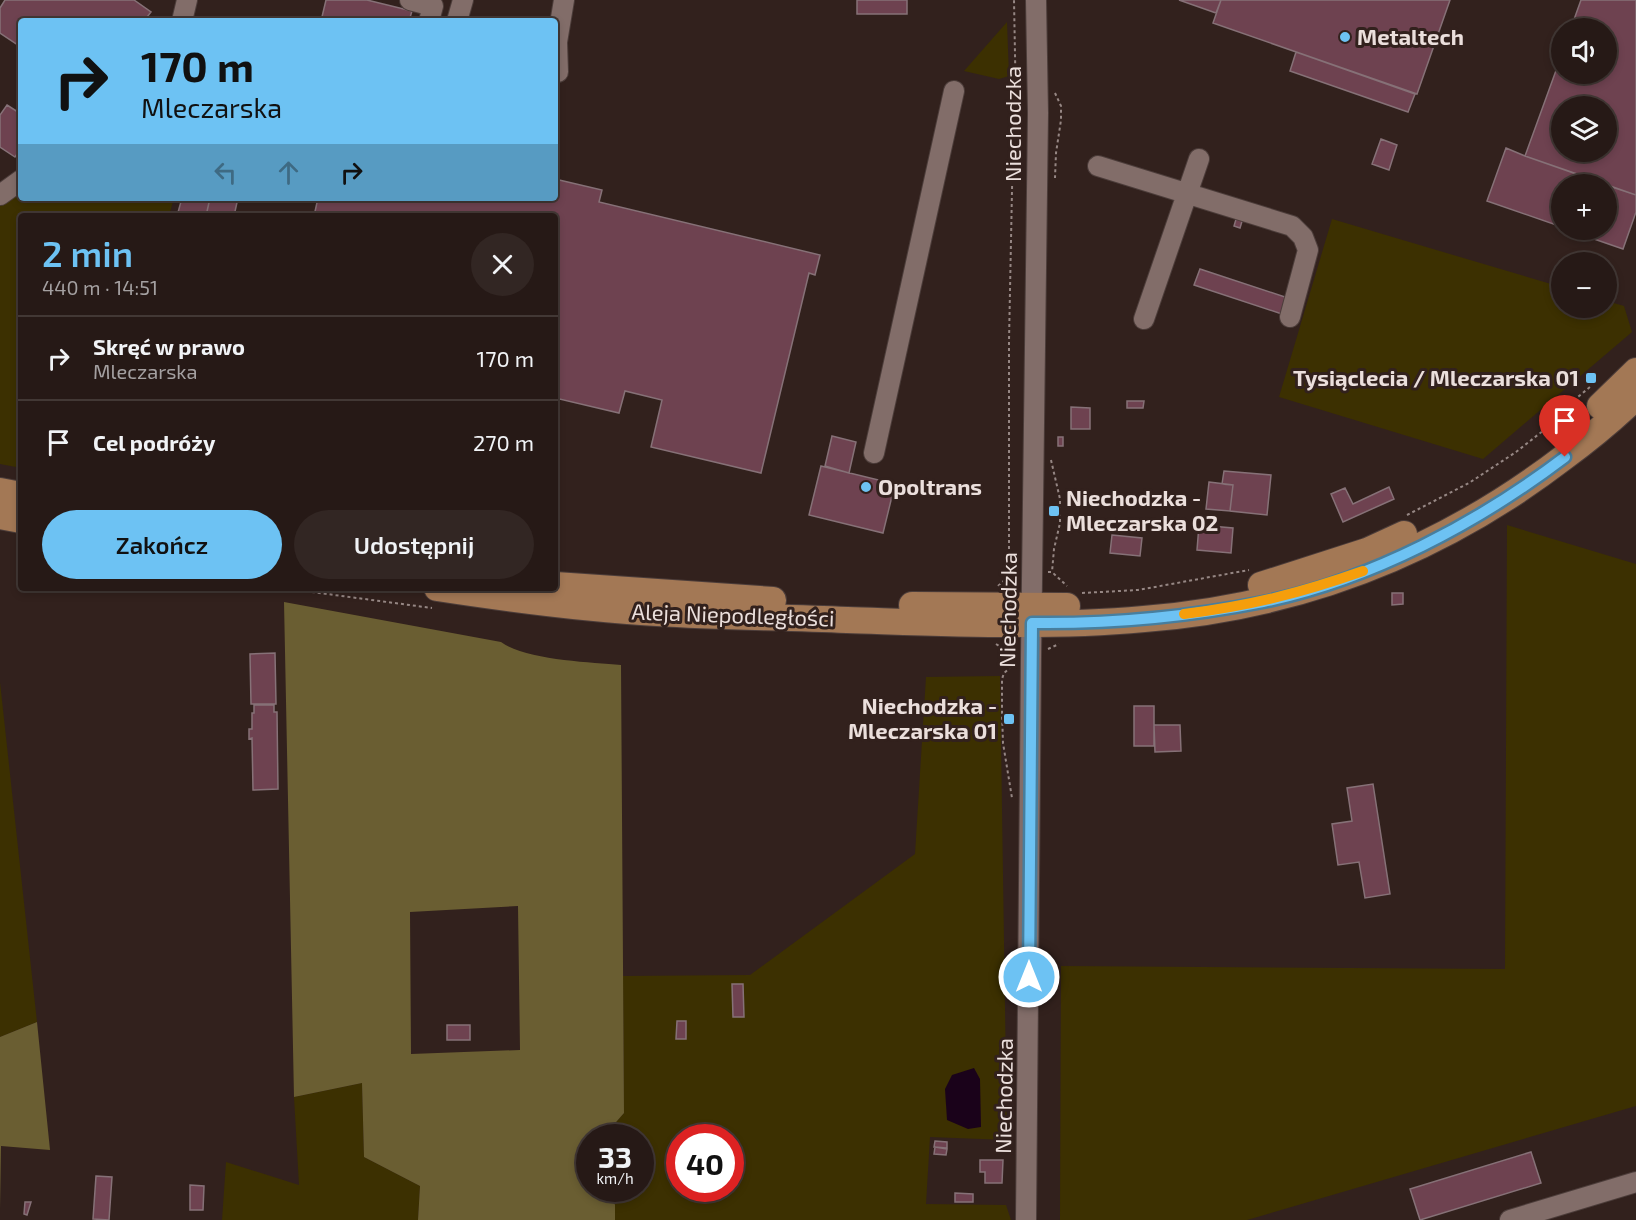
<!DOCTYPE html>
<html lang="pl">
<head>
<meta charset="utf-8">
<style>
	:root { --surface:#261916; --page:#322623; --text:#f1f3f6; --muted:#a4a0a1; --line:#423835; --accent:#6dc2f3 }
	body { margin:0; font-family:"Exo 2",sans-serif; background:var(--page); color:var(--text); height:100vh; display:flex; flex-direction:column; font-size:22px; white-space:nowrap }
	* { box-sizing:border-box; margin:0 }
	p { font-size:20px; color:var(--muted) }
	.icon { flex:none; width:33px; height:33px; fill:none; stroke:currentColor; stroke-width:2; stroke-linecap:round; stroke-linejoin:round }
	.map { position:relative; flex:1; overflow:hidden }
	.side { position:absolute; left:18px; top:213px; width:540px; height:378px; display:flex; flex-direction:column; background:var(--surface); border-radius:6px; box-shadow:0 3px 9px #0003,0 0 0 2px var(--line) }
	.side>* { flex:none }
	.top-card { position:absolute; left:18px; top:18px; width:540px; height:183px; border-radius:6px; box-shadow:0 3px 9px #0003,0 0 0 2px var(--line); background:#6dc2f3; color:#111; overflow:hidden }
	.buttons { position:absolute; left:1551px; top:18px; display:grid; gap:12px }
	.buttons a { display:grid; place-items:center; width:66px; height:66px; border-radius:50%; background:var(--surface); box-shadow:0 3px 9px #0003,0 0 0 2px var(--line); font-size:30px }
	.speed { position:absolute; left:576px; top:1124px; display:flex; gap:12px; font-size:30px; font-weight:700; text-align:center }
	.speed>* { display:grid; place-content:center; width:78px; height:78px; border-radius:50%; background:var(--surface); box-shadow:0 3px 9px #0003,0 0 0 2px var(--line); line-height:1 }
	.speed small { font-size:15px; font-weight:400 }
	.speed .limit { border:9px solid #d22; background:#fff; color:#111 }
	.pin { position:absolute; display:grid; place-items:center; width:51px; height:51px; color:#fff; margin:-62px -26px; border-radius:50% 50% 50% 0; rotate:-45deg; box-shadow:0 0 6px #0007 }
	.pin .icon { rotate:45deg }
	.me { position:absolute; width:66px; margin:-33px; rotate:0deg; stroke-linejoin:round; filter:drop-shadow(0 0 4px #0008) }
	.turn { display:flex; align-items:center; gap:21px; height:126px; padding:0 24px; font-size:27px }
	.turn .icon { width:78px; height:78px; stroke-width:2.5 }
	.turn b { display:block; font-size:42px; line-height:51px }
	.lanes { display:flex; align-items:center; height:57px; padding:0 24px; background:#0003; justify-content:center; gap:30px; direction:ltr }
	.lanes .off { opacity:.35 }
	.round { display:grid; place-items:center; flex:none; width:63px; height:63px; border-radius:32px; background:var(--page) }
	.overview { display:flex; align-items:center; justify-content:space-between; height:102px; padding:0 24px }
	h1 { font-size:36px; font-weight:600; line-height:45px; color:var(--accent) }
	.button { display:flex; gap:12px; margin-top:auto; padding:12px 24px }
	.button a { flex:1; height:69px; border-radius:36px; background:var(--accent); color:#111; font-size:24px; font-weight:600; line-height:69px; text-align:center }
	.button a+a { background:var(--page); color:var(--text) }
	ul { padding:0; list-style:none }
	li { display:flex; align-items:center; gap:18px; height:84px; padding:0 24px; border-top:2px solid var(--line) }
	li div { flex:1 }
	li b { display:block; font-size:22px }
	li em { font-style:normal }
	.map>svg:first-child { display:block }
	.green { fill:#3c3001; fill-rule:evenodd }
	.forest { fill:#6a5e32; fill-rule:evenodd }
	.water { fill:#1a021a }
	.building { fill:#6e4250; stroke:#867177; stroke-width:1.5; fill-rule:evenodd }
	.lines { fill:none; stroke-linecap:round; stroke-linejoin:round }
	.minor-casing { stroke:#4c3d3a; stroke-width:22 }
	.major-casing { stroke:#4c3d3a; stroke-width:28 }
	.path { stroke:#968784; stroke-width:2; stroke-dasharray:3 3; stroke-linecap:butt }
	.minor { stroke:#826d69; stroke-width:20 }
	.major { stroke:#a37855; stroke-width:26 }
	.route-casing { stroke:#477e9e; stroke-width:15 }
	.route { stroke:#6dc2f3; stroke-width:10 }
	.slow { stroke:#f59e0b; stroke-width:10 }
	.poi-dot { fill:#6dc2f3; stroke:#32211d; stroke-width:2 }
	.labels { text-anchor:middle; stroke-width:6; stroke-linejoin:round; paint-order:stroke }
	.poi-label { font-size:22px; font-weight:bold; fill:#ebdfdc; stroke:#32211d; text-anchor:start }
	.street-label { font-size:22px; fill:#ebdfdc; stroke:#32211d }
</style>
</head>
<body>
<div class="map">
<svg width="1636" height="1220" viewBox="0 0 1636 1220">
	<rect width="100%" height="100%" fill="#32211d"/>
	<path class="green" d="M1007,22L1009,76L999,79L964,71Z
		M21,190V198H174L169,216H21V468L0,464V205Z
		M1332,219L1561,287L1562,308H1606L1607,301L1624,306L1632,332L1483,459L1279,397Z
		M1507,525L1636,564V1106L1247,1220H1060L1061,966L1505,969Z
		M1000,676L1007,1140L930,1137L926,1204L1006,1205L1011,1220H615V1205L610,1188H640V1137H603L624,1113L623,976L750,975L915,854L926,677ZM680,1137H730V1188H680Z
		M0,682L37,1022L0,1037Z
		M362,1083L364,1157L420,1186L418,1220H222L226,1162L299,1185L294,1097Z"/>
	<path class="forest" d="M284,602L501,642C526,660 589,662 621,665L624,1113L603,1137H590V1188H610L615,1205V1220H418L420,1186L364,1157L362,1083L294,1097ZM518,906L520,1050L411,1054L410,912Z
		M37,1022L50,1150L1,1146L0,1209V1037Z"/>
	<path class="water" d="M974,1068L980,1079L981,1127L968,1129L947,1120L945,1089L952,1075Z"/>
	<path class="building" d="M5,0H134L151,12L144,21H21V47L0,33V8Z
		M326,0H367L412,11L409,21H321Z
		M857,0H907V14H857Z
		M1179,0H1221L1216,13Z
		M1221,0H1450L1417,94L1213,23Z
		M1581,0H1636V195L1525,156L1562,54V74H1606V28H1571ZM1562,106H1606V152H1562Z
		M1296,52L1415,94L1408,112L1290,71Z
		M7,105L21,114V148L15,157L0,147V115Z
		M1381,139L1397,145L1389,170L1372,164Z
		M1506,148L1525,156L1606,184H1562V227L1487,201Z
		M555,179L602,190L599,202L820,255L815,275L809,273L761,473L651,447L662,400L625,391L619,413L555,398V216H314L318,198H555Z
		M1606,185L1636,195V212L1623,249L1568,230H1606Z
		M182,198H210L206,216H177Z
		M210,198H238L234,216H206Z
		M1237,216L1243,218L1240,228L1234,226Z
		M1200,269L1291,299L1285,315L1194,285Z
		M1127,401H1144L1143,408H1127Z
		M1071,407L1090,408V429H1071Z
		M832,436L856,442L849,473L825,466Z
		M1058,437H1063V446H1058Z
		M821,466L895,484L883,533L809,515Z
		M1224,471L1271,475L1267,515L1230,511L1233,485L1222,484Z
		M1209,482L1233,485L1230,511L1206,509Z
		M1389,487L1394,499L1343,522L1331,494L1345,488L1353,504Z
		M1199,525L1233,528L1231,553L1197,550Z
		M1112,535L1142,538L1140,556L1110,553Z
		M1392,593H1403V604L1392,605Z
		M275,653L276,704H251L250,654Z
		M254,705H274V712H277L278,789L253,790L252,738L249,739V729H252V713H254Z
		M1134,706H1154V746H1134Z
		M1154,725H1180L1181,751L1155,752Z
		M1373,784L1390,894L1365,898L1359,862L1338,865L1332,824L1352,821L1347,788Z
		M732,984H743L744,1017H733Z
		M677,1021H686V1039H676Z
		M447,1025H470V1040H447Z
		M935,1141L947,1142V1148L934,1147Z
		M935,1147L947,1149L946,1155L934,1154Z
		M1531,1152L1541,1183L1420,1220L1410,1189Z
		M980,1160H1003L1002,1183H985V1172H980Z
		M96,1176L112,1177L109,1220L93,1219Z
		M190,1185L204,1186L203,1210H190Z
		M955,1193L973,1194V1202H955Z
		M25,1202H31L27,1215L24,1214Z"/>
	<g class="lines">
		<g class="minor-casing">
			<path id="minor" d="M410,0L433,6L429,21
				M182,21L187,0
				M457,21L463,0
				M558,72L557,42L564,0
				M1098,166L1292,226L1303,237L1308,250L1290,317
				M0,195L21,180
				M1144,319L1199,159
				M874,453L954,91
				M1026,1220L1031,658L1038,113L1036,0
				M1510,1220L1636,1182"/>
		</g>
		<g class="major-casing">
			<path id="major" d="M1600,406L1636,371
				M0,491L21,495
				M0,516L21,520
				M555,585L773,600
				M1261,585L1367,551L1404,534
				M437,588C509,599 583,609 657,613C720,617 783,617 847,620C945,623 1045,628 1144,619C1299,607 1440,552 1563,458C1589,439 1613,419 1636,397
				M912,605L1067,606"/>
		</g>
		<path class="path" d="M1055,93L1061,106V120L1056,153L1055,178
			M1051,460L1060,499V523L1054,549L1052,572
			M1407,515L1469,483L1516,452L1562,416L1573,401L1590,387
			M1048,572H1052L1067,586
			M1009,573V341L1013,140L1016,107L1014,0
			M998,586L1007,578L1009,573H1016
			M282,588L432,608
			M1082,593L1138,590L1249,570
			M996,644L1010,653L1011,667L1004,673L1002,679V712L1003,743L1012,798
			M1048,649L1059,644"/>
		<use href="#minor" class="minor"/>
		<use href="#major" class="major"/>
	</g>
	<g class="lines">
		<g class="route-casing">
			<path id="route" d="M1029,977L1032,623C1109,624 1187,617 1263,602C1371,580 1478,523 1565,457"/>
		</g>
		<use href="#route" class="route"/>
		<path class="slow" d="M1184,614C1249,606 1301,593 1363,571"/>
	</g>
	<g class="poi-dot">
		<circle cx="1345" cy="37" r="6"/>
		<rect x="1585" y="372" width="12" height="12" rx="3"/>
		<circle cx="866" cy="487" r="6"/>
		<rect x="1048" y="505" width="12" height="12" rx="3"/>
		<rect x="1003" y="713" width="12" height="12" rx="3"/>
	</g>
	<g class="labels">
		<g class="poi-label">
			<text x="1357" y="45">Metaltech</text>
			<text x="1579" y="386" text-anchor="end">Tysiąclecia / Mleczarska 01</text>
			<text x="878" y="495">Opoltrans</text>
			<text x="1066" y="506">Niechodzka -<tspan x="1066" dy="25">Mleczarska 02</tspan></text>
			<text x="997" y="714" text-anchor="end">Niechodzka -<tspan x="997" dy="25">Mleczarska 01</tspan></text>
		</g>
		<g class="street-label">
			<text transform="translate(1013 124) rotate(-90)" y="8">Niechodzka</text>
			<text transform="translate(1008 610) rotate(-89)" y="8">Niechodzka</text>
			<text transform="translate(733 615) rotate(2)" y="8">Aleja Niepodległości</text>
			<text transform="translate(1004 1096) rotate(-89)" y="8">Niechodzka</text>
		</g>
	</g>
</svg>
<div class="buttons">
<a><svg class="icon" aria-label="sound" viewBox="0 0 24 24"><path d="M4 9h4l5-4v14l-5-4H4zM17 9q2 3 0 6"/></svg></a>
<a><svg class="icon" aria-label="layers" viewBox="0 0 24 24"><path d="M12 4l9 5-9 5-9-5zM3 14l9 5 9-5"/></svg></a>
<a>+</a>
<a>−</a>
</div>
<div class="speed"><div>33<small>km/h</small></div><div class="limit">40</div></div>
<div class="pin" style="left:1565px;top:457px;background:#d93025"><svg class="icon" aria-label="arrive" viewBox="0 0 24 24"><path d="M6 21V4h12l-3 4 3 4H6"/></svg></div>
<svg class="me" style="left:1029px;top:977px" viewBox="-20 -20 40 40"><circle r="17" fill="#6dc2f3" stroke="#fff" stroke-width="3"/><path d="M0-11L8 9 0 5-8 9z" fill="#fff"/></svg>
<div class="top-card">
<div class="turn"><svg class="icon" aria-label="right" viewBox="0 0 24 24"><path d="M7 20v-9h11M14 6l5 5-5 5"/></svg><div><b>170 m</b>Mleczarska</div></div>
<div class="lanes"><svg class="icon off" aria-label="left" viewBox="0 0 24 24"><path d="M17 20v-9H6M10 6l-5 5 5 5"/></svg><svg class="icon off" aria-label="ahead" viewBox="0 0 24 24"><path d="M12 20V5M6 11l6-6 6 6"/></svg><svg class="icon" aria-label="right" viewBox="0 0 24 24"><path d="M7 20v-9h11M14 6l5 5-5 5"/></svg></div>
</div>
<section class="side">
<div class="overview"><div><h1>2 min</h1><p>440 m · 14:51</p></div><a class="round"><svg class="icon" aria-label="close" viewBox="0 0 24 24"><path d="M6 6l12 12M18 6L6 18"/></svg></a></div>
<ul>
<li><svg class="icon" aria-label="right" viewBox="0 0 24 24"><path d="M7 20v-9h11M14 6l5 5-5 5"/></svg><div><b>Skręć w prawo</b><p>Mleczarska</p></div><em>170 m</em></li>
<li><svg class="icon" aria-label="arrive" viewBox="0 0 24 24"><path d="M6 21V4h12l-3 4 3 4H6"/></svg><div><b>Cel podróży</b></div><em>270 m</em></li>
</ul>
<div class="button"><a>Zakończ</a><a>Udostępnij</a></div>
</section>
</div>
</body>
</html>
